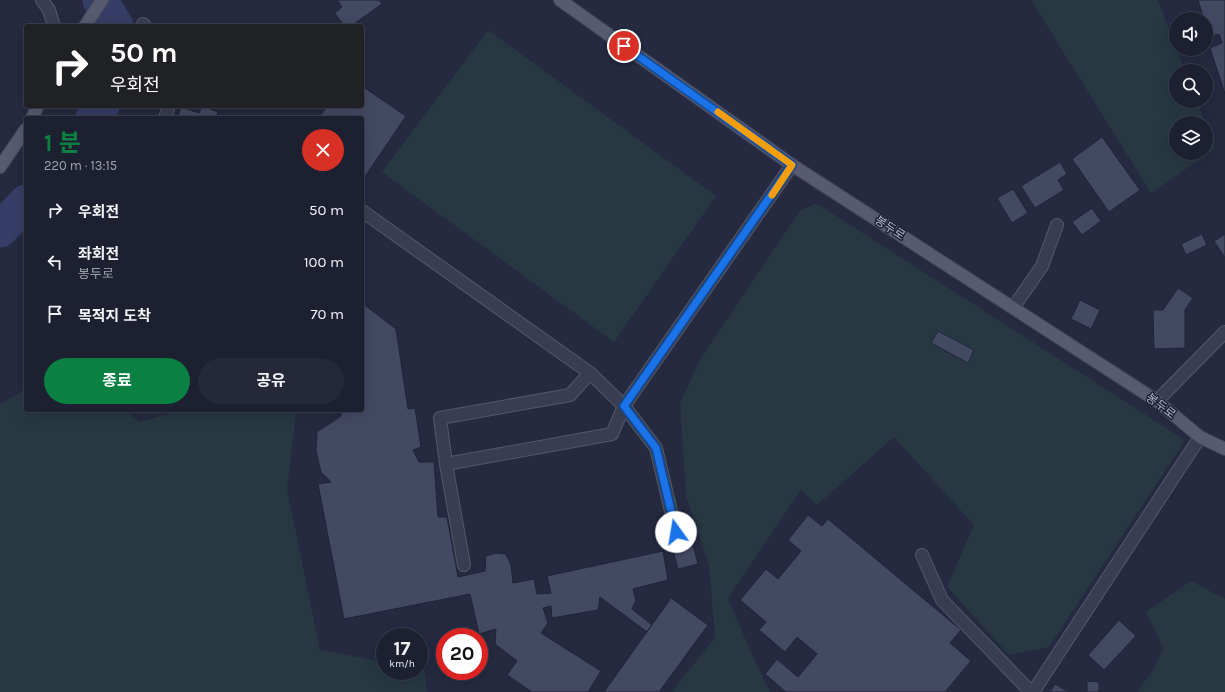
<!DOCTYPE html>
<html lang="ko">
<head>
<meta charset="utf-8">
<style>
	:root { --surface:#1c2031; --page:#252839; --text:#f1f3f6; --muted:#a0a3ab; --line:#3a3e4d; --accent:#0b8043 }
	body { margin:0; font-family:Karla,"Noto Sans KR",sans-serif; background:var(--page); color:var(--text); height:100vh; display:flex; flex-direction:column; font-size:15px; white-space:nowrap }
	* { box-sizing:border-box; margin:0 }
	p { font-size:13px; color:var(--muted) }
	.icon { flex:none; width:22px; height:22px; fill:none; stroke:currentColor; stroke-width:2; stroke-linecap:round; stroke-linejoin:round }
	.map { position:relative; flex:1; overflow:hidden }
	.drawer { position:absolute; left:24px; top:116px; width:340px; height:296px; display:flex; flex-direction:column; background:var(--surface); border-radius:4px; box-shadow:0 4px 16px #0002,0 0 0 1px var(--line) }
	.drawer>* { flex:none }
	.banner { position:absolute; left:24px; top:24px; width:340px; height:84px; border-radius:4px; box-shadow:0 4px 16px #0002,0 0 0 1px var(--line); background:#202124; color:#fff; overflow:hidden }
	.buttons { position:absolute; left:1169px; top:12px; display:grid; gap:8px }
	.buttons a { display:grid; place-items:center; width:44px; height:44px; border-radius:50%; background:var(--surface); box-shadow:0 4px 16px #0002,0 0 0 1px var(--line); font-size:20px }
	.speed { position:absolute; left:376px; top:628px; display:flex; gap:8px; font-size:20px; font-weight:700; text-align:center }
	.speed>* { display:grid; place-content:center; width:52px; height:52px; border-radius:50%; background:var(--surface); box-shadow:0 4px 16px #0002,0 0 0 1px var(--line); line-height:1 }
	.speed small { font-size:10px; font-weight:400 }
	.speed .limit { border:6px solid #d22; background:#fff; color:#111 }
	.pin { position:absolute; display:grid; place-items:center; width:34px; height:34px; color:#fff; margin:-17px; border:2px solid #fff; border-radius:50%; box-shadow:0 1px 4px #0007 }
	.me { position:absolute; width:44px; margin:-22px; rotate:347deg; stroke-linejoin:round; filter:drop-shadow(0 0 3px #0008) }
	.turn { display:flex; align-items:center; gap:14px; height:84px; padding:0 20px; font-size:18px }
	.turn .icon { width:52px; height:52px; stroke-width:2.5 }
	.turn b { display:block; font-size:28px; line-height:34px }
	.round { display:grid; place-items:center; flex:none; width:42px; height:42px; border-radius:21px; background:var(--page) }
	.overview { display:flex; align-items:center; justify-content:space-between; height:68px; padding:0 20px }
	h1 { font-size:24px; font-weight:700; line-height:30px; color:var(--accent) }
	.button { display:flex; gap:8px; margin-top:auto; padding:8px 20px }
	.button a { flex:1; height:46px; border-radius:24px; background:var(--accent); color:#fff; font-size:16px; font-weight:700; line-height:46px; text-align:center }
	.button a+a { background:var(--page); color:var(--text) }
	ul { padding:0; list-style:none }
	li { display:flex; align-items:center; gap:12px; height:52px; padding:0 20px }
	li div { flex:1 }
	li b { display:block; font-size:15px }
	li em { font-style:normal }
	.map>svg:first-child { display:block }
	.green { fill:#273842 }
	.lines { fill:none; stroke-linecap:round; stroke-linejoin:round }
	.river { stroke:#363e67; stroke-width:35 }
	.building { fill:#444963; stroke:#202438 }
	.minor-casing { stroke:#54586b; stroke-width:14 }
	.major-casing { stroke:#43465a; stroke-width:14 }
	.minor { stroke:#393d51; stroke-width:12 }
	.major { stroke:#575b71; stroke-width:12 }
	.route-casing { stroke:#114b97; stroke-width:10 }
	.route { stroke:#1a73e8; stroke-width:7 }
	.slow { stroke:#f59e0b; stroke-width:7 }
	.labels { text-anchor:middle; stroke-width:3; stroke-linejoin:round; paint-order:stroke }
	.street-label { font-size:12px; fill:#b6b9cb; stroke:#1e2236 }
</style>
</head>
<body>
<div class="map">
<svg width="1225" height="692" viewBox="0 0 1225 692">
	<rect width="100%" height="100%" fill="#252a41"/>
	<path class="green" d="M1031,0H1158L1185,71H1176V101H1197L1205,123H1176V153H1206V125L1215,149L1151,193Z
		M488,30L716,196L614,342L382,172Z
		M816,203L1185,440L1049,647L1009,655L947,587L974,525L894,437L817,505L801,490L728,598L750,650L770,692H672L715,637L709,565L686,496L680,403L701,358L800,211Z
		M26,389V410H126L139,422L185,410H292L296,414L287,489L320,650L385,662V671H419V668L424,669L427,692H0V404Z
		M1191,581L1225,599V692H1137L1154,669L1163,648L1146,612Z"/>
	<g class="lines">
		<path class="river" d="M100,0L116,26
			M93,118L102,106
			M0,230L26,202"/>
	</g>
	<path class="building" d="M337,0H379L382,4L351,26H344L335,13L342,7Z
		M1198,0H1225V94L1210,48L1222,43L1219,34L1210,37L1206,24V19H1204Z
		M362,86L406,116L362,181V118H318L328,106H362Z
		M202,106L218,112L216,118H177L181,107L199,113Z
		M1102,137L1140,190L1109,212L1072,159Z
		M1060,162L1067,174L1058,180L1064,190L1035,208L1021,186Z
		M1013,189L1028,213L1012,223L997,198Z
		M1092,208L1101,221L1082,235L1072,222Z
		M1202,234L1207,245L1186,255L1181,244Z
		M1225,234V258L1214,241Z
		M1178,288L1193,298L1185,310V348L1154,349L1153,310H1163Z
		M1080,300L1100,310L1091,329L1071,319Z
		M362,303L396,329L408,409L415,408L421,447L413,450L419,462H434L438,517H447L458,577L485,571L486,556L496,553L506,554L511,565L513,583L534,579L537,594L551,593L547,576L663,551L668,580L633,589L636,600L632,609L652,625L647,632L600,597L598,610L552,618L551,606L543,608L548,623L541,633L601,671L588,692H532L507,675L517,661L495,644L496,629L479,634L470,594L344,619L318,484L331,482L321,472L318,460L316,450L317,432L341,416V410H362Z
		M938,331L974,350L968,363L931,343Z
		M808,515L822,526L828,519L961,630L950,643L971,661L945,692H786L765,674L777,659L798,677L817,654L797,637L785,652L759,630L766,622L740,600L766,569L778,579L801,551L788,540Z
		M693,545L698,564L678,569L673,550Z
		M671,598L708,625L659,692H604Z
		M1119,620L1136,636L1104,670L1088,655Z
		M1087,681L1099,682V692H1087Z
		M1055,684L1069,692H1050Z"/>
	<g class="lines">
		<g class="minor-casing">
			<path id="minor" d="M42,0L49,10L54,26
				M143,24L145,26
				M165,118L169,106
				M362,211L590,373L624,406L792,165
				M1013,308L1042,266L1057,225
				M1157,401L1225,332
				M446,464L612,434L624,406L656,448L676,532
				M922,555L942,600L1031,692
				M464,565L446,464L440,418L570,395L590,373
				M1033,692L1200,437"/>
		</g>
		<g class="major-casing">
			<path id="major" d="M560,0L792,165L1157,401L1200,437L1225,449
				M85,26L102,0
				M32,118L38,106
				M0,167L26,129"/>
		</g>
		<use href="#minor" class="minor"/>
		<use href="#major" class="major"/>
	</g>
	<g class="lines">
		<g class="route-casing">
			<path id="route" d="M624,46L792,165L624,406L656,448L676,532"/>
		</g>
		<use href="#route" class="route"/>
		<path class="slow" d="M718,112L792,165L772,195"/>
	</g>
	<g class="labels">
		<g class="street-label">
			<text transform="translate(890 228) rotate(33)" y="4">봉두로</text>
			<text transform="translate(1161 406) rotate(37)" y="4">봉두로</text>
		</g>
	</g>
</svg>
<div class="buttons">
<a><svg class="icon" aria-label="sound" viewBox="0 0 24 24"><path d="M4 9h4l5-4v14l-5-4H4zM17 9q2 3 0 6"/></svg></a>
<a><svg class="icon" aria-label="search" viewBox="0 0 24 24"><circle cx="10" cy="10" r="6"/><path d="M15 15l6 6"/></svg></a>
<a><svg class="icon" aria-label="layers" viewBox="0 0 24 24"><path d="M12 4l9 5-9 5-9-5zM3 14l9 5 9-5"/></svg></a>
</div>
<div class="speed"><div>17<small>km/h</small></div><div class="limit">20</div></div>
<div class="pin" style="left:624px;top:46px;background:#d93025"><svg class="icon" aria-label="arrive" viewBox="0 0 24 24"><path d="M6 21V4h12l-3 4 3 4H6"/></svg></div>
<svg class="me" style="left:676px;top:532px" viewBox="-20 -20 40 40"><circle r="19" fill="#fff"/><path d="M0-13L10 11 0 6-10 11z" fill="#1a73e8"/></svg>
<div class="banner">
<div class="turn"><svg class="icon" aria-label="right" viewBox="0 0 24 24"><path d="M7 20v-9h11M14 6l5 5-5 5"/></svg><div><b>50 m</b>우회전</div></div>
</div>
<section class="drawer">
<div class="overview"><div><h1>1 분</h1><p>220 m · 13:15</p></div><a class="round" style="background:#d93025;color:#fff"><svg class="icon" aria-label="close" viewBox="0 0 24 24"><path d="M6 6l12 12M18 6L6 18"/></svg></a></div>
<ul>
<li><svg class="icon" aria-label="right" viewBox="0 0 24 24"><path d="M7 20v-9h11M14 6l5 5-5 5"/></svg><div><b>우회전</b></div><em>50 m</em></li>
<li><svg class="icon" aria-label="left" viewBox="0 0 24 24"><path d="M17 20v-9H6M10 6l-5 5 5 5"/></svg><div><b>좌회전</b><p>봉두로</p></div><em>100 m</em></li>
<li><svg class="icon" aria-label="arrive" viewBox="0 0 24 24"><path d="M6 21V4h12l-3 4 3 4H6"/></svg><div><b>목적지 도착</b></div><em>70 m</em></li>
</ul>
<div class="button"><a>종료</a><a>공유</a></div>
</section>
</div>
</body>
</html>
